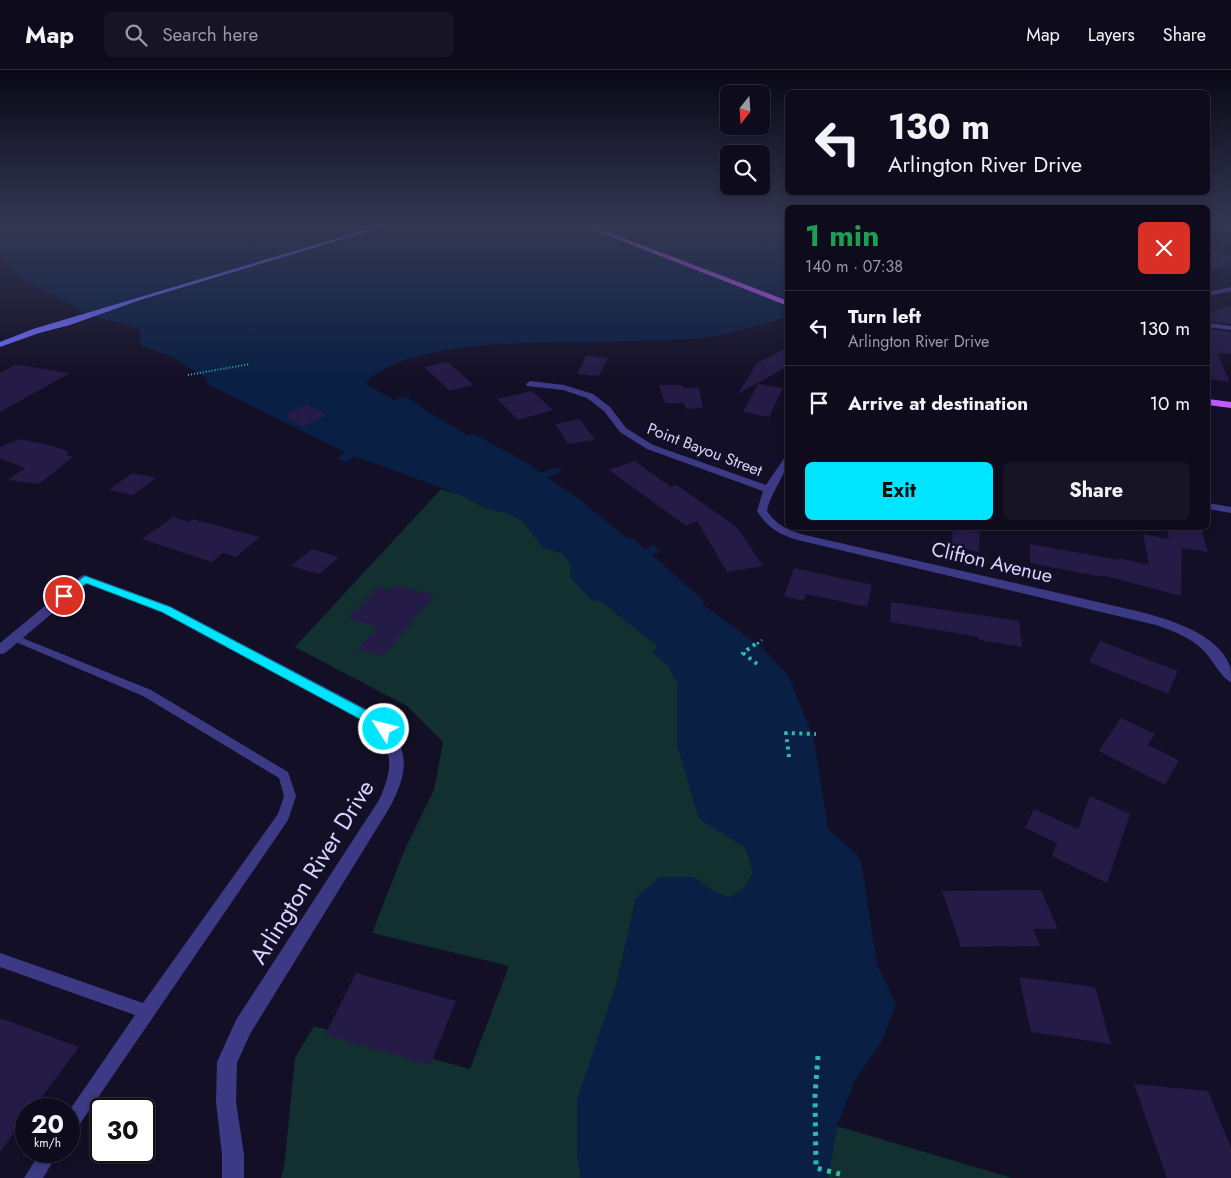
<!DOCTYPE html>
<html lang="en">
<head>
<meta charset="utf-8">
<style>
	:root { --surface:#0e0b1c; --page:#171425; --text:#f1f3f6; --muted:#9b9ba3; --line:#2e2b3b; --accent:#00e5ff }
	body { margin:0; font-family:Jost,sans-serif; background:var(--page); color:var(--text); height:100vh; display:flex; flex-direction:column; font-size:19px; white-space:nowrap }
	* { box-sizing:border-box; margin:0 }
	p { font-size:16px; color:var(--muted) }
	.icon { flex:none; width:28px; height:28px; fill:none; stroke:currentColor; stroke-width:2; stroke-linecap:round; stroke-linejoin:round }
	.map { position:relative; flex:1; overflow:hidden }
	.details { position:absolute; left:785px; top:135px; width:425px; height:325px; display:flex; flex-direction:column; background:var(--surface); border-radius:8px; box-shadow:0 2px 8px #0003,0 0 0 1px var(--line) }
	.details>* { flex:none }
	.top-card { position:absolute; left:785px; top:20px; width:425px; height:105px; border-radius:8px; box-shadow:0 2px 8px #0003,0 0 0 1px var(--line); background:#0e0b1c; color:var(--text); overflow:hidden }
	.needle { width:32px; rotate:197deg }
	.fabs { position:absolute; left:720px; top:15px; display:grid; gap:10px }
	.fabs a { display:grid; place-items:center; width:50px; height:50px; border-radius:8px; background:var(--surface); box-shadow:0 2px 8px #0003,0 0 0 1px var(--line); font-size:25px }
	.speed { position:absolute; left:15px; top:1028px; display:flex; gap:10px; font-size:25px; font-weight:700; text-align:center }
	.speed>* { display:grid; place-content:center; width:65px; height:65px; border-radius:50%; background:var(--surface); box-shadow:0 2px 8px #0003,0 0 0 1px var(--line); line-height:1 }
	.speed small { font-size:12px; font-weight:400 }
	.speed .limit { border:2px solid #111; border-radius:8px; background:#fff; color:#111 }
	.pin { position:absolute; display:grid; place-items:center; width:42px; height:42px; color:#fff; margin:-21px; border:2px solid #fff; border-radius:50%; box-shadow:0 1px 5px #0007 }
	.me { position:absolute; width:55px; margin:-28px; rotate:306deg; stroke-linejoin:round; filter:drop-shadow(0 0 4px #0008) }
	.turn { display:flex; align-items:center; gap:18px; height:105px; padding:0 20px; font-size:22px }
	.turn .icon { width:65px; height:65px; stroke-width:2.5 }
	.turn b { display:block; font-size:35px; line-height:42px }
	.round { display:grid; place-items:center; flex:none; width:52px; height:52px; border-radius:8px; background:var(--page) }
	.head { display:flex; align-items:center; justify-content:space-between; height:85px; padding:0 20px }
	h1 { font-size:30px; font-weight:700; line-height:38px; color:#1e9e55 }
	.action { display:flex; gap:10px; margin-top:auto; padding:10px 20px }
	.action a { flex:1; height:58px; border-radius:8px; background:var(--accent); color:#111; font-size:20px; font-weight:700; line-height:58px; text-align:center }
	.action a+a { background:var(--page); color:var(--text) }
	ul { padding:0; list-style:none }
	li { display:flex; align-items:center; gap:15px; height:75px; padding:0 20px; border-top:1px solid var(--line) }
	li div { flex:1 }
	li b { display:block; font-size:19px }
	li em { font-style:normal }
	header { display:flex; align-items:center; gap:30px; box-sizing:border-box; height:70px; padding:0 25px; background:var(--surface); border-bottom:1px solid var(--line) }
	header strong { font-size:24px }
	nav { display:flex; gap:28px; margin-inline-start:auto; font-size:18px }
	.search { width:350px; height:45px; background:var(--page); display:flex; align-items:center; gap:12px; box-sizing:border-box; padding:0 18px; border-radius:8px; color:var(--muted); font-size:19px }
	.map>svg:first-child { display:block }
	.green { fill:#12302f }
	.water { fill:#0a1f44 }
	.building { fill:#241b47 }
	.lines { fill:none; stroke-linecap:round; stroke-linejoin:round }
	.path-far3 { stroke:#2fb8b0; stroke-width:2; stroke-dasharray:1 2; stroke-linecap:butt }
	.path-far2 { stroke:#2fb8b0; stroke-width:2.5; stroke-dasharray:2.5 3; stroke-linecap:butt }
	.path-far1 { stroke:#2fb8b0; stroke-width:4; stroke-dasharray:3 4.5; stroke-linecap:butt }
	.path { stroke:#2fb8b0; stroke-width:5; stroke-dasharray:4 5.5; stroke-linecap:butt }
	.lane { fill:#3d3a85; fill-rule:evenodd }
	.street { fill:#3d3a85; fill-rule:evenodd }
	.secondary { fill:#6f6bff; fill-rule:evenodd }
	.primary { fill:#c25bff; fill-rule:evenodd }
	.route { fill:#00e5ff; stroke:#0095a6 }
	.labels { text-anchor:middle; stroke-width:5; stroke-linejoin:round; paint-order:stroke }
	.far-street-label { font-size:16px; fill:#d9d4ff; stroke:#130f26 }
	.street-label { font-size:20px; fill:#d9d4ff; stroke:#130f26 }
	.near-street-label { font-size:24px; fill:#d9d4ff; stroke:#130f26 }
</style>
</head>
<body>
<header>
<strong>Map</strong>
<div class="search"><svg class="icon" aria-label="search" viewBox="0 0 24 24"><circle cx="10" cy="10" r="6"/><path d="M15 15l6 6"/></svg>Search here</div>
<nav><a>Map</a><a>Layers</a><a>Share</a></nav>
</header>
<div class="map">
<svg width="1231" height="1108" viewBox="0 0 1231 1108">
	<rect width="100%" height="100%" fill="#130f26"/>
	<path class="green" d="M441,419L464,426L484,438L504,442L522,450L543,477L563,484L602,532L658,576L653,583L668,595L677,612V673L699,748L746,778L753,803L745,817L729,828L710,819L693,807L636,828L577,1087L581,1108H281L284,1098L295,988L314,956L470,999L509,896L372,863L405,779L434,720L443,672L407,636L295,577Z
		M837,1056L1012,1108H828Z"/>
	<path class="water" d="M0,153H787V246L779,250C753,256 727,265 701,268C663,271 625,271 587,272C531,273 407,270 367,312L370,316L393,330L406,327L433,345L469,366L474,364L529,394L541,403L557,397L563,401L547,407L580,430L627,468H633L645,479L653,475L661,481L652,485L704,531L702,534L761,577L788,605L814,669L828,759L857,785L861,791L877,894L896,934L881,973L855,1010L837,1056L828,1108H581L577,1087V1029L617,912L636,828L659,807H693L710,819L729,828L745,817L753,803L746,778L699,749L677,673V612L668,595L653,583L658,576L602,532L591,530L570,507L571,496L563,484L543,478L522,450L504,442L484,438L464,426L354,386L346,393L338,389L345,382L207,314L206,308L172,287L141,275L139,271L140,260L122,253L95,248L22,209L0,188Z"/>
	<path class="building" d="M1217,181L1231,186V196L1208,200V182Z
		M1231,236V254L1208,251V242Z
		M1208,259L1231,262V284L1217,283L1230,312L1208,309Z
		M788,277V296L738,324L757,293Z
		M586,286L608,288L599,306L577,304Z
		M448,292L474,315L450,321L424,297Z
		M19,295L70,303L0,342V303L13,296Z
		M758,314L783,318L769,347L743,342Z
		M659,315H682L683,318H699L703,338L686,339L684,333H665Z
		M532,321L553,340L518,350L497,329Z
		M307,335L327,345L304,356L284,345Z
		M580,349L595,370L568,374L555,354Z
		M19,369L53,376L69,382L66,385L73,387L39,414L8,410L25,398L0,388V377Z
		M635,391L671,417L676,415L675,414L737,457L763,496L727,502L697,451L686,456L609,400Z
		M132,403L156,408L133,425L109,420Z
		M173,447L189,452L192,449L260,467L236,487L223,483L212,492L142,469Z
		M953,458L980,462L979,482L951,476Z
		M1166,458H1201L1208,482L1182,478L1181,526L1102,505V507L1030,493V474L1119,490V488L1149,495L1143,464L1169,469Z
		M312,479L339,487L319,504L291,496Z
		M794,498L872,515L867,537L806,524L804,531L784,526Z
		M395,515L435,525L383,586L358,579L378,557L348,548L378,516L390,520Z
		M891,532L1019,551L1022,577L979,570V567L890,552Z
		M1100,571L1178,601L1168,624L1089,592Z
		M1121,648L1155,664L1148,675L1179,690L1165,715L1099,681Z
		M1090,726L1130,744L1107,813L1052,786L1057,773L1025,758L1034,739L1078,759Z
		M1041,820L1058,859H1033L1040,876L961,877L942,821Z
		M356,903L456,931L430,995L325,965Z
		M1019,907L1095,917L1111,974L1031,962Z
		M0,948L79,977L33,1039H26V1047L0,1082Z
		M1134,1014L1208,1021L1231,1078V1108H1167Z"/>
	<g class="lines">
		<path class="path-far3" d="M188,305L250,294"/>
		<path class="path-far2" d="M757,574L762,570"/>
		<path class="path-far1" d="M757,594L743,583L758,572
			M789,687L786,663L816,664"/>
		<path class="path" d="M818,986L815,1025L816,1098L840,1104"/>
		<path class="lane" d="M15,565L151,620L288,702L296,726L288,750L75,1061L69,1063V1041L135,945L0,897V883L143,933L278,744L284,726L279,708L143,626L11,570L10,568L11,566Z
			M41,1081H59L43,1108H24Z"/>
		<path class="street" d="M1231,217V221L1208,226V222Z
			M1208,253L1231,256V260L1208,257Z
			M530,311L564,315L593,324L610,337L626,358L653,375L766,415L785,387L788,386C788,404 771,420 767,441C776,455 789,461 805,465L1141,542C1171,550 1218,564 1230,596C1231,600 1231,607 1231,612C1222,609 1211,587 1202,579C1189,567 1173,561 1156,555L802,471C782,466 768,459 757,441L763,421L647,379L620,362L604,341L587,328L563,320L527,316L526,314Z
			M1208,433L1231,437V443L1208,439Z
			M85,505L170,536L372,642C409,673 412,695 390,737L250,964L237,993L236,1032L244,1085V1108H222V1085L216,1032L217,992L236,950L379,730C396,692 393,676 362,650L162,542L87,514L5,583L0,584V573L81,506Z"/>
		<path class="secondary" d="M388,153H397L140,230L70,255L39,263L0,277V272L33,259Z"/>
		<path class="primary" d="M576,153H584L788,231V236Z
			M1208,329L1231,332V338L1208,335Z"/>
	</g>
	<linearGradient id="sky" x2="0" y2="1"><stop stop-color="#0a0815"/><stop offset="0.5" stop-color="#333752"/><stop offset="1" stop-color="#333752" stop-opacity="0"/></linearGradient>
	<rect width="1231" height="308" fill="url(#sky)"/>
	<path class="route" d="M85,506L170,537L371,643L390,659L388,663C378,666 370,656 362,650L162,542L86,513L68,529H61L59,526L61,524Z"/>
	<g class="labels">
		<g class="far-street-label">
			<text transform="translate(705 379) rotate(21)" y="6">Point Bayou Street</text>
		</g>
		<g class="street-label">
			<text transform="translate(992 492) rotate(13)" y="7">Clifton Avenue</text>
		</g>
		<g class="near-street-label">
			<text transform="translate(312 802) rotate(-58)" y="8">Arlington River Drive</text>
		</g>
	</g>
</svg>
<div class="fabs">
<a><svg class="needle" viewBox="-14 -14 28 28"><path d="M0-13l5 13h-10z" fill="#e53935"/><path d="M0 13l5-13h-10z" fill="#9b9ba3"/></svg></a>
<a><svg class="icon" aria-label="search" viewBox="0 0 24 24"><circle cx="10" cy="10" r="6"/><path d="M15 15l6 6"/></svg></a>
</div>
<div class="speed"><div>20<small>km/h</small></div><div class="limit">30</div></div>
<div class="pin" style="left:64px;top:526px;background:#d93025"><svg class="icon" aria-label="arrive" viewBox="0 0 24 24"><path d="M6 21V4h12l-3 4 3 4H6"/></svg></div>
<svg class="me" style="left:384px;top:659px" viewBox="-20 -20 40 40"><circle r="17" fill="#00e5ff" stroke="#fff" stroke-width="3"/><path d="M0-11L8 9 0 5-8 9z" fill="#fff"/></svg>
<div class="top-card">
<div class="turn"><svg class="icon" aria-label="left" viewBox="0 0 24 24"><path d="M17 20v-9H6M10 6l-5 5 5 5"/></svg><div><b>130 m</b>Arlington River Drive</div></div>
</div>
<section class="details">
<div class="head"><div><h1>1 min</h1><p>140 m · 07:38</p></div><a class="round" style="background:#d93025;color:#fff"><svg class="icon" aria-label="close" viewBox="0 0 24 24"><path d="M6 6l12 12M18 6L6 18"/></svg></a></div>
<ul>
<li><svg class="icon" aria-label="left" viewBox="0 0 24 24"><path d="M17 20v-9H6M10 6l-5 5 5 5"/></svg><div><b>Turn left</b><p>Arlington River Drive</p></div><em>130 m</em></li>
<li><svg class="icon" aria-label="arrive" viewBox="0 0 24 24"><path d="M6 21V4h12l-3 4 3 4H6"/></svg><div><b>Arrive at destination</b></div><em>10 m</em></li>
</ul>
<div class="action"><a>Exit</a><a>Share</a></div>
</section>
</div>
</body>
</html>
